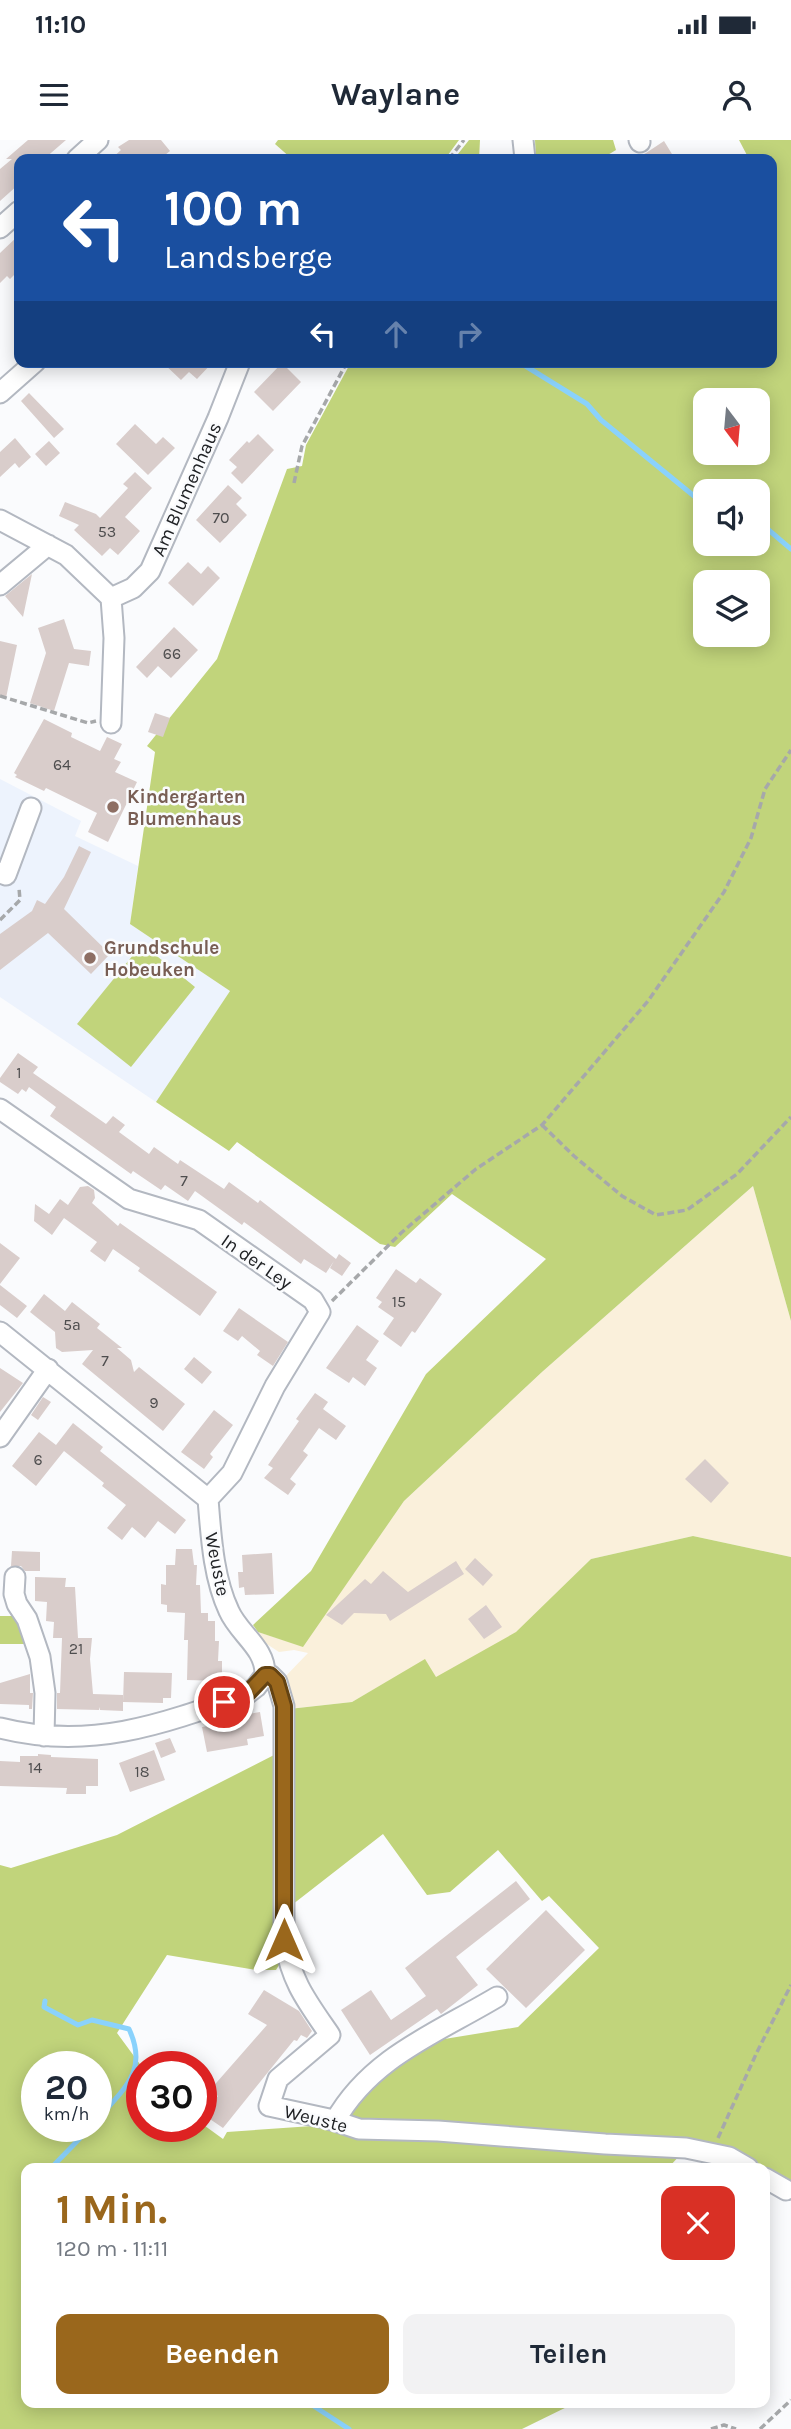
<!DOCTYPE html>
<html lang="de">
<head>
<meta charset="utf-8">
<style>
	:root { --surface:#fff; --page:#f2f2f3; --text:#1f2937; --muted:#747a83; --accent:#9a671c }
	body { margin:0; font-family:Karla,sans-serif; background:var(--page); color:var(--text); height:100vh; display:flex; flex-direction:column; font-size:26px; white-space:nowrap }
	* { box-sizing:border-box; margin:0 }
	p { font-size:23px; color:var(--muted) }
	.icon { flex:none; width:38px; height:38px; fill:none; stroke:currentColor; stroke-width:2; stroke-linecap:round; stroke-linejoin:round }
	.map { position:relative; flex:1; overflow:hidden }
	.side { position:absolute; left:21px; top:2023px; width:749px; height:245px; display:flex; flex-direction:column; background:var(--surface); border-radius:14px; box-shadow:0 4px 18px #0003 }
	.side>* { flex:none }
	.top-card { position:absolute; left:14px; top:14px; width:763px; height:214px; border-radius:14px; box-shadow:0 4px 18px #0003; background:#1a4fa0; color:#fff; overflow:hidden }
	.needle { width:46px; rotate:164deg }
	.fabs { position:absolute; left:693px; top:248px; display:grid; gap:14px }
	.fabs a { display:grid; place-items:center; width:77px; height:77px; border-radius:14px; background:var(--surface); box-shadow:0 4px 18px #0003; font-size:35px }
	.speed { position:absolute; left:21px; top:1911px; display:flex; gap:14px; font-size:35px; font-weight:700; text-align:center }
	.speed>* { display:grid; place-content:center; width:91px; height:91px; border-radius:50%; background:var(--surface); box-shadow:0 4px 18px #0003; line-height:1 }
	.speed small { font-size:18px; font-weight:400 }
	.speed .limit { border:10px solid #d22; background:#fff; color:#111 }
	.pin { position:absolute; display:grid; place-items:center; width:60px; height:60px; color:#fff; margin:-30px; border:4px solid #fff; border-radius:50%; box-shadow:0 2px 7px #0007 }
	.me { position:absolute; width:77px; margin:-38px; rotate:0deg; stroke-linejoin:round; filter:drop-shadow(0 0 5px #0008) }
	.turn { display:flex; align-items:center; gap:24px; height:147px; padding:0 35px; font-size:32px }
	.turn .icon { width:91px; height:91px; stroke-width:2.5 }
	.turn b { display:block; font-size:49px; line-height:60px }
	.lanes { display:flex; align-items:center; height:66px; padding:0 35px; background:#0003; justify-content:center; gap:35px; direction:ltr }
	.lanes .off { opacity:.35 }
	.round { display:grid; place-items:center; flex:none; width:74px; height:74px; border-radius:14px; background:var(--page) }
	.headline { display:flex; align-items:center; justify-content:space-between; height:119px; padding:0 35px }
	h1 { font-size:42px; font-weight:700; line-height:52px; color:var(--accent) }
	.button { display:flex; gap:14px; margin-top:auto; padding:14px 35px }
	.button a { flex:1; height:80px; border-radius:14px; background:var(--accent); color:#fff; font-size:28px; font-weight:700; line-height:80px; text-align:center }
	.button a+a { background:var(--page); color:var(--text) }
	.status { display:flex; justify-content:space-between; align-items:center; height:49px; padding:0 35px; background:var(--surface); direction:ltr }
	.status svg { height:19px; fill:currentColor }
	header { display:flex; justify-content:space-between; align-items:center; height:91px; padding:0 35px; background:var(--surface); font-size:32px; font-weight:700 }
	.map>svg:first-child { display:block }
	.commercial { fill:#faf0db }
	.built { fill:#edf3fd }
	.green { fill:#c1d47b; fill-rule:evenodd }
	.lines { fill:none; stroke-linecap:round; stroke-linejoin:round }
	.stream { stroke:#8ad2fc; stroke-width:5 }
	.building { fill:#d9cdcb }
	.minor-casing { stroke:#b3b8c1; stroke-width:23 }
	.path { stroke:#a6a8aa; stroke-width:3.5; stroke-dasharray:7 3.5; stroke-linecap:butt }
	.minor { stroke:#fff; stroke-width:19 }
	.route-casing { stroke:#644312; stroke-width:18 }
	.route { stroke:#9a671c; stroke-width:12 }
	.education-dot { fill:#8d6e63; stroke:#fafbfd; stroke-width:2.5 }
	.labels { text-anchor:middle; stroke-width:5; stroke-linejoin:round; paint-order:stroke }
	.number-label { font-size:16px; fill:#4e4d4e }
	.street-label { font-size:19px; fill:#202225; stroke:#fafbfd }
	.education-label { font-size:19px; font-weight:bold; fill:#785e54; stroke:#fafbfd; text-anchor:start }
</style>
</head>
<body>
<div class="status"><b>11:10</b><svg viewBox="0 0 49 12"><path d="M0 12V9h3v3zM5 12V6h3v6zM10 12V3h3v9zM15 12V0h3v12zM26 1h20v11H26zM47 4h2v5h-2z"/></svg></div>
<header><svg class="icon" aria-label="menu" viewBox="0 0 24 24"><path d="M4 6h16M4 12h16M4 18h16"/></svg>Waylane<svg class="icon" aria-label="person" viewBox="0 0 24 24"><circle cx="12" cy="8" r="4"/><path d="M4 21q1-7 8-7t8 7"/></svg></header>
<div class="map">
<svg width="791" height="2289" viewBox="0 0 791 2289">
	<rect width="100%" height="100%" fill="#fafbfd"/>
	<path class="commercial" d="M753,1046L791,1181V1417L693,1396L591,1419L516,1493L436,1538L425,1520L352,1562L289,1569L281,1541L308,1513L294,1510L279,1512L259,1499L258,1492L303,1506L404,1361L542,1232Z"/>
	<path class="built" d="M0,639L81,681L75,696L138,726L130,784L230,851L156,962L0,857Z"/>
	<path class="green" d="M278,0H459L445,19H292L275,4Z
		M469,0H480L479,19H454Z
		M535,0H613L616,10L601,19H536Z
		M739,0H791V1181L753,1046L542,1232L404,1361L303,1507L258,1492L253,1485L311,1431L426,1234L546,1119L452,1054L395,1107L380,1104L237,1002L229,1011L156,962L230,851L130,784L155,612L147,606L217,519L287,329L302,326L306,305L351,222H772V19H749ZM705,261H758V313H705ZM705,352H758V404H705ZM705,443H758V495H705Z
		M142,804L195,847L131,927L77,884Z
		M693,1396L791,1417V2049L765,2033V2028H756L734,2015L372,1986L342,1976L373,1937L426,1902L518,1887L599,1808L549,1756L542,1761L498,1710L450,1752L427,1755L383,1694L288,1768L289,1569L352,1562L425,1519L436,1537L516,1492L591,1419Z
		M0,1476H21L32,1504H0Z
		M278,1613L282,1820L276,1830H256L167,1815L117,1893L142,1927V1986H201V1983L223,1999L227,1992L327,1985L684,2011L668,2028H26V2263H575L522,2289H0V1725L11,1728L117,1695ZM37,1927H96V1986H37Z"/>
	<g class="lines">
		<path class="stream" d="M519,222L587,264L601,280L705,365
			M758,384L764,386L791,409
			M45,1861L44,1867L78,1885L92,1880L129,1889C149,1932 123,1949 96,1981
			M51,2028L92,1986
			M309,2263L349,2289"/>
	</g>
	<path class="building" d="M28,0H66L44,19H19V44L0,61V29L12,19H6Z
		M129,0H161L170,11L160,19H111L121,10L118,7Z
		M664,1L675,19H635L646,13Z
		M19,95V130L10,139L7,136L0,143V113Z
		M162,222H213L197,239L189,232L181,240Z
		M282,223L301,242L273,271L254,252Z
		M29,253L64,289L54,298L21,261Z
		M135,284L156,304L163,297L175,308L148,335L116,304Z
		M258,294L274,310L242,344L231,333L237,327L229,320L247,301L249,303Z
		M15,298L31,317L19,328L15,323L0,337V312Z
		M49,301L60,313L46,326L35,314Z
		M135,332L152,348L125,377L140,391L118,415L110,408L102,416L74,390L79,385L59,376L65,362L96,374L100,378L128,348L123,344Z
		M228,345L242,358L236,364L247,375L220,403L196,380Z
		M188,422L201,434L208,426L220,438L193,466L168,443Z
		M32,434L23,477L5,456Z
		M64,479L74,509L91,511L89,526L69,523L54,571L30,563L46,513L38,488Z
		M174,487L198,510L171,538L158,526L147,538L136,527Z
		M0,501L17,505L6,558L0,557Z
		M155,573L170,578L163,597L148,592Z
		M44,579L72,593L71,597L100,611L107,597L122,604L114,619L121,622L115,632L137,642L108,702L88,692L97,673L46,648L44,651L15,637L17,635L14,633Z
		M79,706L91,712L64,769L110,814L91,834L48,793L0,830V794L32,771L37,760L45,764L64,737Z
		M18,913L38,927L33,933L106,984L113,976L125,985L119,992L149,1014L154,1007L178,1024L180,1020L224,1049L229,1042L258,1063L260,1060L336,1119L339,1114L351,1123L342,1136L330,1128L334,1121L326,1133L304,1119L301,1124L244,1082L242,1085L195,1051L188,1061L165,1045L161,1050L133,1031L131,1034L50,976L56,967L29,947L26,952L22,949L18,954L0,942V938Z
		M88,1046L94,1050L95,1058L92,1063L118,1086L120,1083L217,1152L200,1176L138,1131L140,1128L113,1109L105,1122L90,1111L97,1102L64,1078L52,1095L34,1081L35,1064L49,1074L60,1059L68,1065L80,1047Z
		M0,1103L20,1118L0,1144Z
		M396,1129L416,1143L420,1138L442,1154L415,1193L412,1191L401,1207L383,1194L394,1178L378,1167L382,1162L376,1158Z
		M0,1145L27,1166L17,1178L0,1165Z
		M44,1154L65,1171L72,1162L100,1184L97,1188L122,1208H117L131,1220L134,1232L139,1227L185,1264L163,1291L82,1224L93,1210L62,1212L56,1208L55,1192L30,1172Z
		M239,1168L288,1202L273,1226L257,1215L260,1211L242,1196L238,1201L223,1191Z
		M357,1185L379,1201L366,1220L377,1228L365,1246L353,1237L349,1243L326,1228Z
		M194,1217L212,1232L202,1244L184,1229Z
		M0,1228L23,1243L0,1272Z
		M315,1253L328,1262L323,1269L346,1286L336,1300L319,1288L303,1311L308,1315L290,1339L296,1344L288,1355L264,1338L273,1328L268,1325L299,1281L296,1279Z
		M43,1257L51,1262L38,1280L31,1275Z
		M214,1270L233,1285L210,1314L213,1317L204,1329L181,1312Z
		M73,1283L103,1307L100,1311L186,1380L175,1394L158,1381L145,1398L132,1387L122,1400L107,1388L126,1365L102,1346L104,1343L64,1311L36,1346L12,1326L39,1292L56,1305Z
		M705,1319L729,1343L711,1363L685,1339Z
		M176,1409H192L194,1425H197L196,1445H200L201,1473H208V1481H215V1501H219L218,1521H222V1541L187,1540L188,1500H184L185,1473L167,1472V1465L161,1464V1444L166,1445V1425H175Z
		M12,1411L40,1412V1431H25L21,1426H11Z
		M272,1413L274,1454L245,1455L244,1447L239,1448L238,1432H243L242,1415Z
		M475,1418L493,1435L483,1446L465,1429Z
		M456,1421L464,1434L390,1481L386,1474L354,1473L342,1485L326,1475L365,1439L371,1444L383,1431L408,1452Z
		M35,1437L66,1438L65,1447H75L78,1498H92L90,1519L93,1554L123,1555V1562L124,1532L172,1533L171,1558H163V1563L123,1562V1571L100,1570L99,1567V1570L57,1569V1553H60L62,1498H53L54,1482L46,1481L47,1462L35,1461Z
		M486,1465L502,1487L484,1499L468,1479Z
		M30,1534V1555V1553H33L32,1569H29V1565L0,1564V1543Z
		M260,1572L264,1596L247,1599L248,1605L207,1612L202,1587L231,1582L230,1577Z
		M170,1598L176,1612L161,1618L155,1603Z
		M154,1610L165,1640L130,1652L119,1623Z
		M38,1614L51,1615V1617L98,1619V1646H86V1654H66L67,1648L0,1646V1621L20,1622V1616H38Z
		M516,1741L530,1759L456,1817L478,1845L441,1874L437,1869L370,1915L341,1870L371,1850L391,1880L426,1856L405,1828Z
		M546,1770L585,1810L526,1868L486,1829Z
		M264,1850L299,1871L312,1891L307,1898L301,1895L297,1901L294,1900L223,1988L204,1975L218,1956L210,1950L267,1885L248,1874Z"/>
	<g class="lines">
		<g class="minor-casing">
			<path id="minor" d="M523,0L525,19
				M639,0L640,2
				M77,19L98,0
				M0,88L19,71
				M0,253L35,222
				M0,380L66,415L111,458L114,498L111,583
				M0,445L48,405
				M111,458L133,448L150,431L218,278L240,222
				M0,733L6,735L31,668
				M0,969L129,1059L199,1080L313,1160L320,1172L275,1246L232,1333L208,1359
				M0,1192L208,1359C211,1395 213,1437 229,1471C239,1494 266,1508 265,1535
				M0,1297L48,1229
				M15,1437L14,1454L17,1464L27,1479L40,1517L45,1553L44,1596
				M265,1535H270L277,1542L284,1566V1800C292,1843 306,1860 330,1895L278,1939L269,1966L329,1979L359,1989L438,1991L605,2004L686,2008L729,2017L748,2028
				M0,1588C90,1611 163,1584 247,1554L256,1547L265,1535
				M335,1981C371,1917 437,1893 497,1857
				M765,2038L786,2050"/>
		</g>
		<path class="path" d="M449,19L464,0
			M294,343L302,306L347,222
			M0,556L88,583L96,581
			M0,780L20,760L19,748
			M542,985L574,1016L622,1056L656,1075L687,1070L737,1034L791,977
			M332,1161L401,1093L476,1029L542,985L648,861L724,752L751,698L765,649L791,610
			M718,1998L757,1912L791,1845
			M711,2289L724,2285L736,2289
			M760,2289L791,2260"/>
		<use href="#minor" class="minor"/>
	</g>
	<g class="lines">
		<g class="route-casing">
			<path id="route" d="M224,1562L247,1554L265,1535H270L277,1542L284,1566V1800"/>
		</g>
		<use href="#route" class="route"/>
	</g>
	<g class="education-dot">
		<circle cx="113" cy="667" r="7"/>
		<circle cx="90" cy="818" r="7"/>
	</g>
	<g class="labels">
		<g class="number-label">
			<text x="221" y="383">70</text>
			<text x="107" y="397">53</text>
			<text x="172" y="519">66</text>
			<text x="62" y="630">64</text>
			<text x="19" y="938">1</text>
			<text x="184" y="1046">7</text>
			<text x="399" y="1167">15</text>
			<text x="72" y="1190">5a</text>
			<text x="105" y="1226">7</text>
			<text x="154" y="1268">9</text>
			<text x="38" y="1325">6</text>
			<text x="76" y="1514">21</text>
			<text x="35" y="1633">14</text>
			<text x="142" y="1637">18</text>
		</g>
		<g class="street-label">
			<text transform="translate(186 349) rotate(-66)" y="7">Am Blumenhaus</text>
			<text transform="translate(257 1121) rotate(35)" y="7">In der Ley</text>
			<text transform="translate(218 1424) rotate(79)" y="7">Weuste</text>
			<text transform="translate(316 1978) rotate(14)" y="7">Weuste</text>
		</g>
		<g class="education-label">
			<text x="127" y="663">Kindergarten<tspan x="127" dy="22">Blumenhaus</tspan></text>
			<text x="104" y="814">Grundschule<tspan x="104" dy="22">Hobeuken</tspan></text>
		</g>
	</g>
</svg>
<div class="fabs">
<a><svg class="needle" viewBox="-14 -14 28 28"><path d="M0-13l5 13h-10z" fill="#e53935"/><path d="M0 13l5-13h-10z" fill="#747a83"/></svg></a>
<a><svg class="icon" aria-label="sound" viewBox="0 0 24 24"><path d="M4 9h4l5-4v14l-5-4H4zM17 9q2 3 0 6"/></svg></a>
<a><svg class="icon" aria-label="layers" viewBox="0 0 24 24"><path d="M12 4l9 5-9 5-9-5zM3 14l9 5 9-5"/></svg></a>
</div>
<div class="speed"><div>20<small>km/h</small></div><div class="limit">30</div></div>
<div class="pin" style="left:224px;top:1562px;background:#d93025"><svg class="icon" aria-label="arrive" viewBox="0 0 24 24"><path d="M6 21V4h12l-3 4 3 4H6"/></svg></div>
<svg class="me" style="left:284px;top:1800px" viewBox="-20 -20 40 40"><path d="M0-17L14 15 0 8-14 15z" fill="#9a671c" stroke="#fff" stroke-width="4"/></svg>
<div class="top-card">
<div class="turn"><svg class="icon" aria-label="left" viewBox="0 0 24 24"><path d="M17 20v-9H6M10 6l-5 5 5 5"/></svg><div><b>100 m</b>Landsberge</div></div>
<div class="lanes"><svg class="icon" aria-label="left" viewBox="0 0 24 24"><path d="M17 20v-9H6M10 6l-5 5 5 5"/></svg><svg class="icon off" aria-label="ahead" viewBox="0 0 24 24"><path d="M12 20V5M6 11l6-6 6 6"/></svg><svg class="icon off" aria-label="right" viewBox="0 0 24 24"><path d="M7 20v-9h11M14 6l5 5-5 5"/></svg></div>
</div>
<section class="side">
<div class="headline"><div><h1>1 Min.</h1><p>120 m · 11:11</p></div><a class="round" style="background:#d93025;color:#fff"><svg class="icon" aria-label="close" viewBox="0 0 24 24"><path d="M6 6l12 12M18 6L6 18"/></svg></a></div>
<div class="button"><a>Beenden</a><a>Teilen</a></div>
</section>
</div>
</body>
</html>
